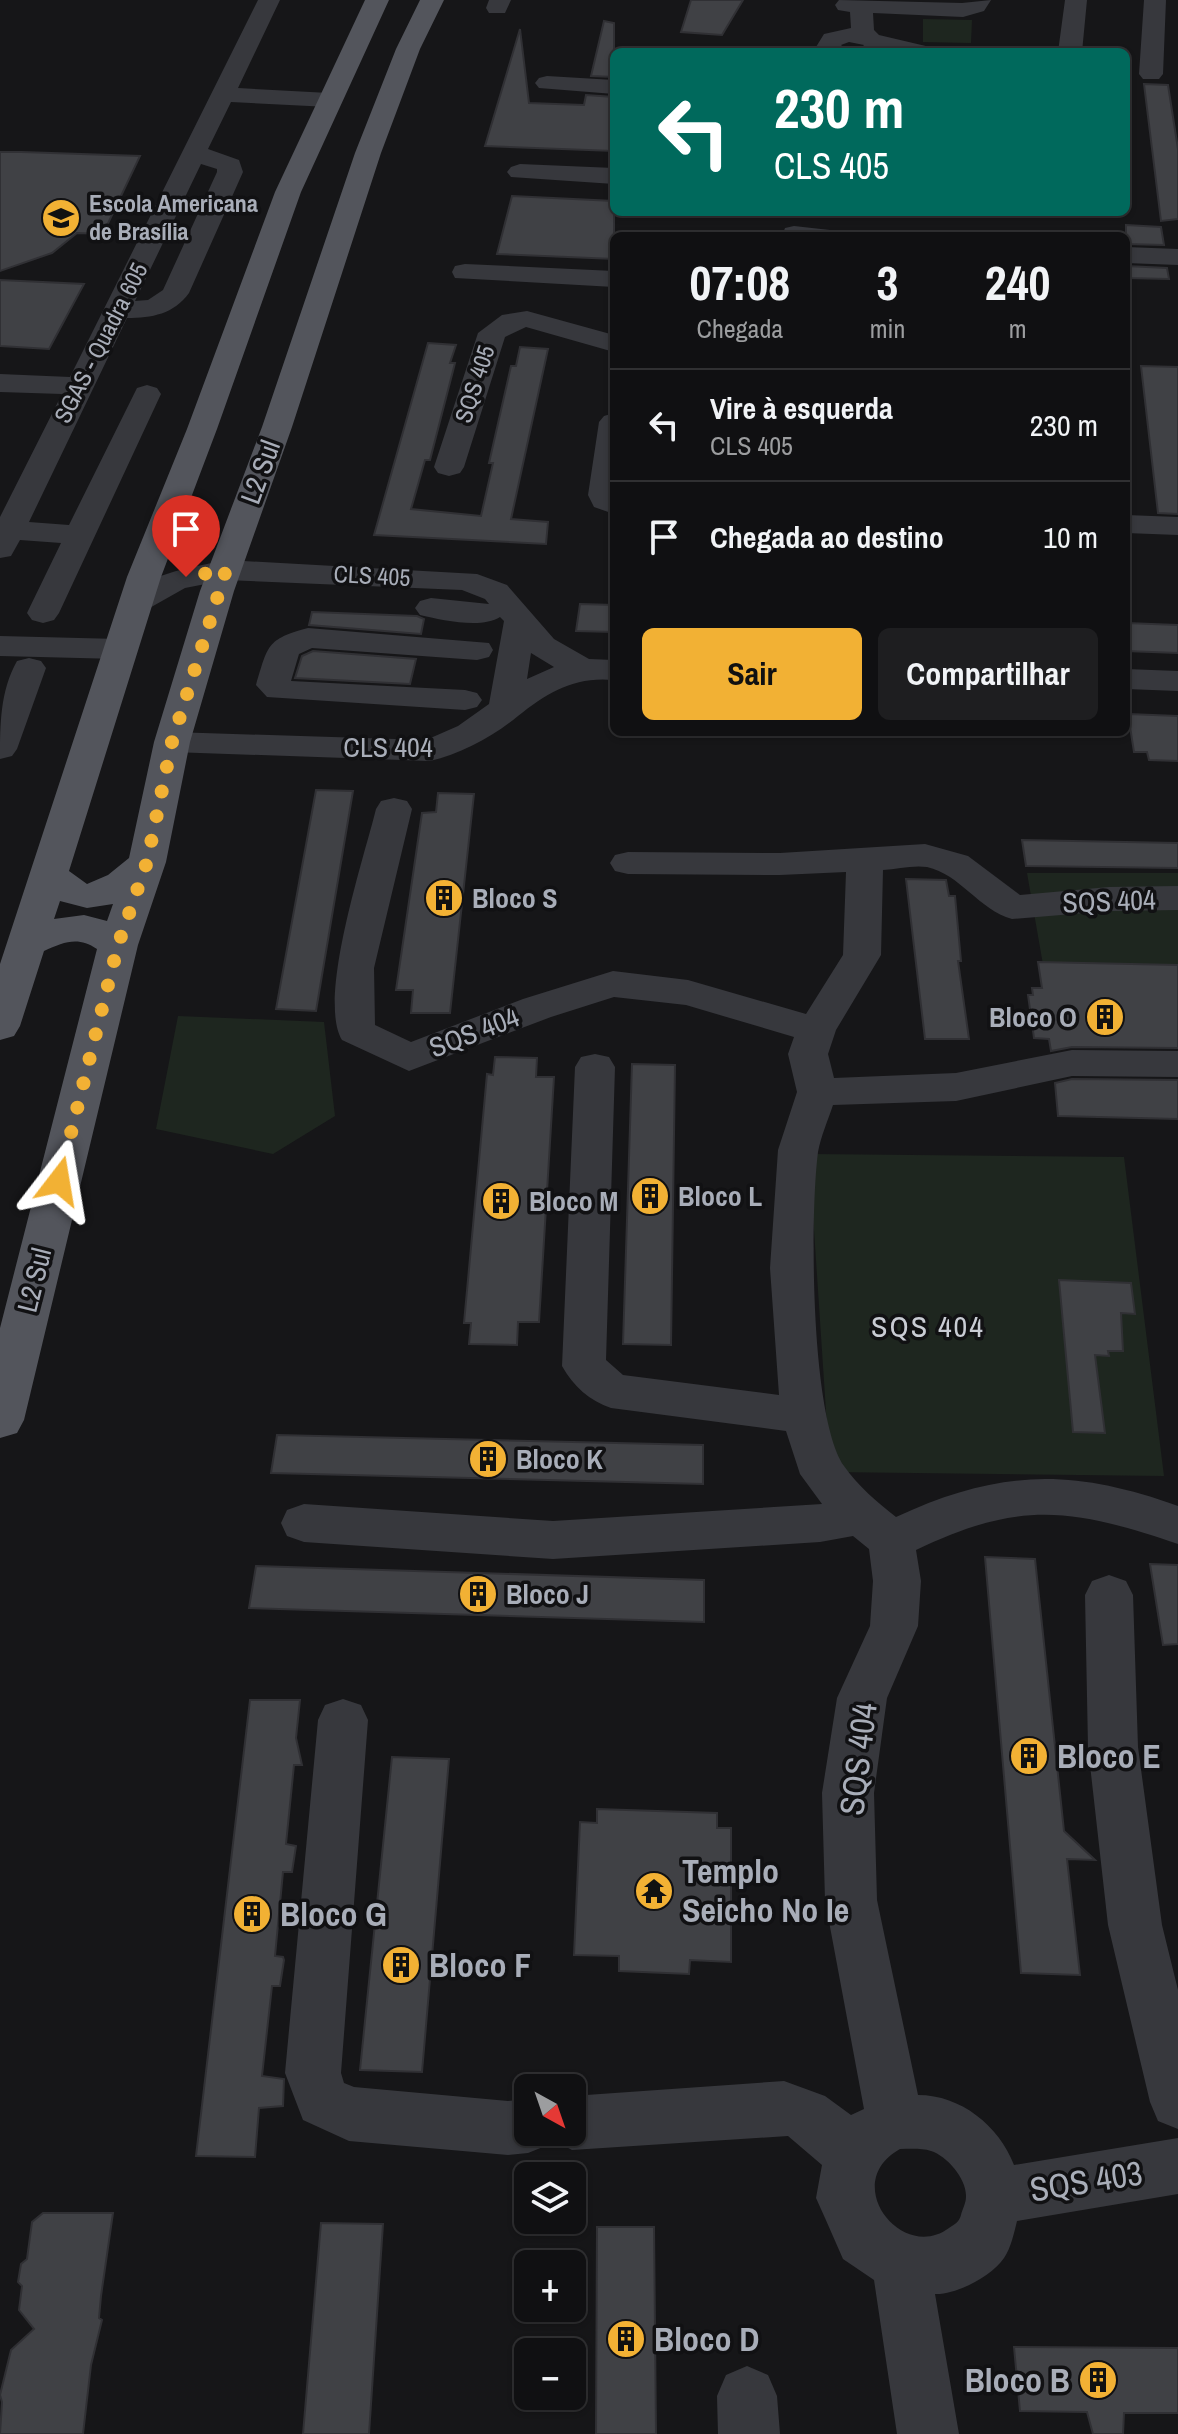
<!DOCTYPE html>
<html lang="pt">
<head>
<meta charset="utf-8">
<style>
	:root { --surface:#101012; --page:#1e1e20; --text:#f1f3f6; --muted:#9c9d9f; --line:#303032; --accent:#f2b134 }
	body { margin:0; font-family:"Archivo Narrow",sans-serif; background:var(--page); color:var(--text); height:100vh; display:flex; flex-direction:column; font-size:30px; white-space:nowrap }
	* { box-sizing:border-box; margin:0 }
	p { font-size:26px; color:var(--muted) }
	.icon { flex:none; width:44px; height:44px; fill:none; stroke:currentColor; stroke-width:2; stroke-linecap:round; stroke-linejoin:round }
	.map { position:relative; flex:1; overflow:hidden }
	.panel { position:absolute; left:610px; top:232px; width:520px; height:504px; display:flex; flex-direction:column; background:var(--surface); border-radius:12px; box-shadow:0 2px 6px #0004,0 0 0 2px var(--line) }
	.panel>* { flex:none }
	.banner { position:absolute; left:610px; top:48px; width:520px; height:168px; border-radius:12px; box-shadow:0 2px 6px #0004,0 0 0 2px var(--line); background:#00695c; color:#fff; overflow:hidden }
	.needle { width:52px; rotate:140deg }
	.fabs { position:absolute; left:514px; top:2074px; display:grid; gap:16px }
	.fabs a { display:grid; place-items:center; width:72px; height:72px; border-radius:12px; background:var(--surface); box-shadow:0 2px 6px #0004,0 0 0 2px var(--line); font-size:40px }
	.pin { position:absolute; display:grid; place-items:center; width:68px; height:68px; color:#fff; margin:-82px -34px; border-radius:50% 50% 50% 0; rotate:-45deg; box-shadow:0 0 8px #0007 }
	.pin .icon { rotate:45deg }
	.me { position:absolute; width:88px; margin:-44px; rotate:14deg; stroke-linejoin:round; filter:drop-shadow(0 0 6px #0008) }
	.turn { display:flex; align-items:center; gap:28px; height:168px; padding:0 32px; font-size:36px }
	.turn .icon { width:104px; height:104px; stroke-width:2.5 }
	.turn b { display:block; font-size:56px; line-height:68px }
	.eta { display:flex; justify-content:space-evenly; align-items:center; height:136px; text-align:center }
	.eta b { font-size:48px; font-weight:800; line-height:56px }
	.cta { display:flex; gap:16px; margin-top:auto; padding:16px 32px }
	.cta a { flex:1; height:92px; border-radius:12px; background:var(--accent); color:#111; font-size:32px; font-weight:800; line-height:92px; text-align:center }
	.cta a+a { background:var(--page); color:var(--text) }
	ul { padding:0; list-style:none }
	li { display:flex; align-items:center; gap:24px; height:112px; padding:0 32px; border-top:2px solid var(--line) }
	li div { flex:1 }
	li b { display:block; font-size:30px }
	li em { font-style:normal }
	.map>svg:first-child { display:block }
	.green { fill:#1e261f }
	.building { fill:#404145; stroke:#303034; stroke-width:2 }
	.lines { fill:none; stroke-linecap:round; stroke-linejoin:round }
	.minor { fill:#37383d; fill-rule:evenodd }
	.major { fill:#53555c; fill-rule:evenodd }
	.route { stroke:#f2b134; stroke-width:14; stroke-dasharray:0 25.2 }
	.labels { text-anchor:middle; stroke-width:7; stroke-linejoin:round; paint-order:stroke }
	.far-poi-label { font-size:24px; font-weight:bold; fill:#a8adb8; stroke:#111113; text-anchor:start }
	.far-street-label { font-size:24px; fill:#a8adb8; stroke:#111113 }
	.street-label { font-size:28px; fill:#a8adb8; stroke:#111113 }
	.poi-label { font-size:28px; font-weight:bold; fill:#a8adb8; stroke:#111113; text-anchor:start }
	.neighbourhood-label { font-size:30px; letter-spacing:2px; fill:#c9ccd4; stroke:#111113 }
	.near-poi-label { font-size:34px; font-weight:bold; fill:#a8adb8; stroke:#111113; text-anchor:start }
	.near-street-label { font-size:34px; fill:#a8adb8; stroke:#111113 }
</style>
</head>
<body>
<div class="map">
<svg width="1178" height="2434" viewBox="0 0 1178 2434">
	<rect width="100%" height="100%" fill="#161618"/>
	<path class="green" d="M923,19L972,20L971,43L923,42Z
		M1027,873H1178V976H1045Z
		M178,1016L324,1022L335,1116L273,1154L156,1129Z
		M809,1154L1124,1157L1164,1476L830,1472Z"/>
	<path class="building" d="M691,0H743L722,35L681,32Z
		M604,21L614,23V77L591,76Z
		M520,29L529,103L584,105L586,95L614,97V151L485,146Z
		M1144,84L1168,85L1178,149V219L1161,221Z
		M0,152H22L140,156L103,234L77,233L52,253L0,271Z
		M512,196L614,201V259L497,254Z
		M1126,225L1161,227L1164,245L1126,244Z
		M1126,266L1167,268L1169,279L1126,278Z
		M0,280L84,284L49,349L0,346Z
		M428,343L456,345L450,363H455L430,460H425L411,509L481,516L493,463H489L511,366H516L520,347L548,349L511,519L548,522L546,544L374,535Z
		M1141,366L1178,367V514L1158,513Z
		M580,604L614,605V632L576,631Z
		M312,612L417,616L424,619L421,634L309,625Z
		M1126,623L1178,625V653L1126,651Z
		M313,651L416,659L410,684L295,678L302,656Z
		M1128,714L1178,716V761L1149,760L1147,752H1134Z
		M316,790L353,791L316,1011L276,1009Z
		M438,793L474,794L450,1013H411L413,990H396L422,813L436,812Z
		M1022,840L1178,843V868L1026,866Z
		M906,879L946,880L949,896H955L961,961H958L969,1039H925Z
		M1038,962L1178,965V1048L1072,1047L1051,1051L1049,1039L1034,1038L1028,995H1033L1032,988H1042Z
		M495,1057L537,1058L536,1077H554L539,1322H518L517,1345L469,1344L471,1323H464L487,1074L493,1075Z
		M632,1064L675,1065L671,1345L623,1344Z
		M1072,1079L1178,1080V1119L1058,1116L1055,1083Z
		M1059,1280L1131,1283L1135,1314L1121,1313L1123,1351H1108L1109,1356L1095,1355L1105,1433L1073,1432Z
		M277,1435L703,1445V1484L271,1473Z
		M985,1557L1035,1559L1064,1831L1095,1860L1067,1859L1080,1975L1021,1973Z
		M1150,1564L1178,1565V1644L1163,1645Z
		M256,1566L704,1580V1622L249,1608Z
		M250,1700H300L296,1738L302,1765H294L286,1844L296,1846L292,1872H283L275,1956L283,1957L284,1960L280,1986H272L262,2076L284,2079L283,2106L259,2108L255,2157L196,2156Z
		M392,1757L449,1759L422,2072L360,2070Z
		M597,1809L717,1813V1828H731V1962L690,1960L689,1974L619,1971V1956L574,1955L580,1822L597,1823Z
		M43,2213H113L101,2296L99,2318L102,2320L91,2365L83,2434H0L2,2402L0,2395L11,2350L34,2329L19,2310L22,2286L18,2282L21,2264L27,2259L32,2222Z
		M321,2223L383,2224L369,2434H303Z
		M597,2227H654L656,2434H596Z
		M1014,2347L1178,2348V2413H1124L1123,2434H1093L1087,2412L1020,2411Z"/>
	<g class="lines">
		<path class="minor" d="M258,0H280L238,88L329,93L338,95L341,100L338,105L329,107L231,102L208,149L239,160L243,172L189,293C174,314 152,318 127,318L29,522L69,525L137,388L147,385L157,388L161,394L59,613L54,620L43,623L32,620L27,613L61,543L20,540L11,556L0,558V517L62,394L0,392V374L70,377ZM201,164L217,169V172L163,290L148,300L135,301Z
			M489,0H511L505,13H489L486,8Z
			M839,0L962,3L991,0L984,11L963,17L873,13L874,30L879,35L930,47L934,52H858L864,45L849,42L841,45L848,52H820L816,47L824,34L851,28L850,12L838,10L835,5Z
			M1065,0H1087L1082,52H1058Z
			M1144,0H1166L1163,74L1159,79H1143L1139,74Z
			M547,76L614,80V94L539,88L535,83L539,78Z
			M520,164L614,168V184L511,177L507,172L511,167Z
			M794,226L830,230L834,236H782L785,228Z
			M1126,247L1178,249V265L1126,263Z
			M465,264L614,271V287L455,278L452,272L455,266Z
			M527,311L614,335V352L526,327L505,337L464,467L460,473L449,476L438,473L434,467L478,333L502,315Z
			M614,413V514L594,507L588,495L599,422L604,416Z
			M1126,515L1178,517V535L1126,533Z
			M226,560L477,574L507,585L554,639L589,659L614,660V680C575,676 548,692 518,716C494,736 461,754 430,761L172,752L160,749L155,742L160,735L172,732L426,740L458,726L489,704L504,621L500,617C482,629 441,620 420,615L415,608L420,601L431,598L489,604L485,599L462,590L226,580L185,588L146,610L135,613L124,610L119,603C138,575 194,567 226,560ZM531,653L554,667L527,679Z
			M308,628L489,643L493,650L489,657L477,660L312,648L299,654L291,681L465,690L477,693L482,700L477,707L465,710L267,697L256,685C268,646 266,639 308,628Z
			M0,636L119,639L131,642L135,649L131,656L119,659L0,656Z
			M29,658L41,661L46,668L17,749L12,756L0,759C0,725 0,691 17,661Z
			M1126,669L1178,671V691L1126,689Z
			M394,798L407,801L412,809L374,968L375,1025L411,1042L523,999L613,971L688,980L806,1014L843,955L846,872L780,875L628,874L615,871L610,863L615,855L628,852L780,853L925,844L968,856L1020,895L1109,887L1178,886V910L1109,911L1012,919C979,910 960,874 927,867C913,865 897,869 883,870L881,955L836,1030L828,1054L834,1078L956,1073L1072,1050L1178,1051V1077L1072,1076L956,1101L833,1105C828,1120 821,1136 818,1152C810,1214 810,1416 844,1466C857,1485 878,1503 896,1517C999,1469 1072,1468 1178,1506V1544C1072,1508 1020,1500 916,1550L921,1581L918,1626L887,1698L874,1793L877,1900L918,2095C961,2095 999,2126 1014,2165L1178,2138V2194L1017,2221C1014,2233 1011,2248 1004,2258C992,2276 956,2295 935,2294L959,2434H897L874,2280L843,2259L825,2218L816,2198L822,2165L788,2136L572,2150L551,2139L548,2145L528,2153L508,2155L349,2141L303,2120L285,2073L318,1720L325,1705L343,1699L361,1705L368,1720L341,2073L344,2083L354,2087L508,2101L528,2099V2132H572V2096L784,2081L825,2096L851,2115L864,2109L825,1900L822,1793L837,1698L870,1626L873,1581L869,1549L853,1536L820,1542L553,1559L304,1542L287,1536L281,1523L287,1510L304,1504L553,1521L822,1504L800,1474L786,1431L611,1408C590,1401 573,1386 562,1366L575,1067L581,1057L595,1054L609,1057L615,1067L606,1360L623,1375L779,1395L770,1268L778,1150L797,1092L788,1054L794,1037L686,1005L614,997L551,1017L409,1071L342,1040C317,999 364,858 376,809L381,801ZM900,2149C910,2149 922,2148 931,2151C947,2156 967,2179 966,2197C966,2203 962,2210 961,2215C959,2222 955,2224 949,2228C902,2263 839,2183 900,2149Z
			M1109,1575L1126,1581L1133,1595L1138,1747L1162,1925L1178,1990V2129L1158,2121L1150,2102L1108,1925L1088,1747L1085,1595L1092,1581Z
			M747,2366L768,2375L777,2396L780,2434H718L717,2396L726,2375Z"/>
		<path class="major" d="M365,0H389L301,192L217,429L161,577L69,871L87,884L108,875L129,858L154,742L200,591L262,427L355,153L396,49L420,0H444L420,49L381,153L292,427L234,591L190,742L166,862L138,945L24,1420L17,1433L0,1438V1328L97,949C78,936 64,942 44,951L20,1026L14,1036L0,1040V964L127,577L187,429L275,192ZM60,901L87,908L113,904L107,921L84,915L54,919Z"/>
	</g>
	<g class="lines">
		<path class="route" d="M59,1181L118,945L147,862L172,742L226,570L186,577"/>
	</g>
	<defs>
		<g id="school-disc" transform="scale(2)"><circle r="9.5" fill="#f2b134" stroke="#111113"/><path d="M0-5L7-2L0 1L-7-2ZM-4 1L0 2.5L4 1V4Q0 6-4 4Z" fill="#111"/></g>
		<g id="building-disc" transform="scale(2)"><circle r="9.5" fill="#f2b134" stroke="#111113"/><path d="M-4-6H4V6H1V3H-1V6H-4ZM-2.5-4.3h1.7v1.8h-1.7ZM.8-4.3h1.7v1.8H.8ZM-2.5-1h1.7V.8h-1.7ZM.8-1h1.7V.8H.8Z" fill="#111"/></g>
		<g id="temple-disc" transform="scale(2)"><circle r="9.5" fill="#f2b134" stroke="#111113"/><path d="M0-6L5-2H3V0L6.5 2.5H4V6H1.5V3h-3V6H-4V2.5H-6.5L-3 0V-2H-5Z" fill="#111"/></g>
	</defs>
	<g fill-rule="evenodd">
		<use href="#school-disc" x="61" y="218"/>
		<use href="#building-disc" x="444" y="898"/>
		<use href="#building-disc" x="1105" y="1017"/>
		<use href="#building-disc" x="650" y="1196"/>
		<use href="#building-disc" x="501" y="1201"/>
		<use href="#building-disc" x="488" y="1459"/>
		<use href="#building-disc" x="478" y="1594"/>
		<use href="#building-disc" x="1029" y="1756"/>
		<use href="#temple-disc" x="654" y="1891"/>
		<use href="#building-disc" x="252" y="1914"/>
		<use href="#building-disc" x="401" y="1965"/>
		<use href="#building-disc" x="626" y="2339"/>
		<use href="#building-disc" x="1098" y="2380"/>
	</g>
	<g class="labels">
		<g class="far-poi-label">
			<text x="89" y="212">Escola Americana<tspan x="89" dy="28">de Brasília</tspan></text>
		</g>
		<g class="far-street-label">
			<text transform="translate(101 343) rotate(-63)" y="8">SGAS - Quadra 605</text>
			<text transform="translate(475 384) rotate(-72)" y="8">SQS 405</text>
			<text transform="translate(372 576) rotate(3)" y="8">CLS 405</text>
		</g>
		<g class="street-label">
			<text transform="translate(260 472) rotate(-70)" y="10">L2 Sul</text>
			<text x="388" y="757">CLS 404</text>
			<text transform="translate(1109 901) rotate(-2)" y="10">SQS 404</text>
			<text transform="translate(474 1032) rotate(-21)" y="10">SQS 404</text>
			<text transform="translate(34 1280) rotate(-76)" y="10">L2 Sul</text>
		</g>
		<g class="poi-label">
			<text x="472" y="908">Bloco S</text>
			<text x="1077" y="1027" text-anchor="end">Bloco O</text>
			<text x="678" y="1206">Bloco L</text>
			<text x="529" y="1211">Bloco M</text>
			<text x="516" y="1469">Bloco K</text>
			<text x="506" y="1604">Bloco J</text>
		</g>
		<g class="neighbourhood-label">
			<text x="928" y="1337">SQS 404</text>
		</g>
		<g class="near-poi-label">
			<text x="1057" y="1768">Bloco E</text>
			<text x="682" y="1883">Templo<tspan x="682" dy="39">Seicho No Ie</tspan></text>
			<text x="280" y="1926">Bloco G</text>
			<text x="429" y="1977">Bloco F</text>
			<text x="654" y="2351">Bloco D</text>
			<text x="1070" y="2392" text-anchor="end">Bloco B</text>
		</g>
		<g class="near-street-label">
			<text transform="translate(858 1759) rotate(-83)" y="12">SQS 404</text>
			<text transform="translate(1086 2181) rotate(-9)" y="12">SQS 403</text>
		</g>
	</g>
</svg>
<div class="fabs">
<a><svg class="needle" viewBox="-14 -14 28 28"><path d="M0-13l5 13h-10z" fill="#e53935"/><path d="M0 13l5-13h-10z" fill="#9c9d9f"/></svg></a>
<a><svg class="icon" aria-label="layers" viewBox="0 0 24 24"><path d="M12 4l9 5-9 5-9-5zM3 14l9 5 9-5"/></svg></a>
<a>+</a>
<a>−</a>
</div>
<div class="pin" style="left:186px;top:577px;background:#d93025"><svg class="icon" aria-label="arrive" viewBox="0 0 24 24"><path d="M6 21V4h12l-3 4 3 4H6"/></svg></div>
<svg class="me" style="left:59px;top:1181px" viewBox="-20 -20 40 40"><path d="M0-17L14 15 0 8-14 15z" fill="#f2b134" stroke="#fff" stroke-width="4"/></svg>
<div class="banner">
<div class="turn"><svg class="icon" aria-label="left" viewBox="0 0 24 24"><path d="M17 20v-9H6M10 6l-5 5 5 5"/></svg><div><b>230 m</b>CLS 405</div></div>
</div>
<section class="panel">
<div class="eta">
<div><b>07:08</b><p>Chegada</p></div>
<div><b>3</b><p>min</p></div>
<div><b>240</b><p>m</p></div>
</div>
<ul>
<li><svg class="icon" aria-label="left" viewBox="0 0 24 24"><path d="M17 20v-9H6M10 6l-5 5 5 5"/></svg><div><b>Vire à esquerda</b><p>CLS 405</p></div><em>230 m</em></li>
<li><svg class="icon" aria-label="arrive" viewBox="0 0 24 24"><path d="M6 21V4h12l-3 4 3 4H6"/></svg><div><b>Chegada ao destino</b></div><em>10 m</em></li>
</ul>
<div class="cta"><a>Sair</a><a>Compartilhar</a></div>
</section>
</div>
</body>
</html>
